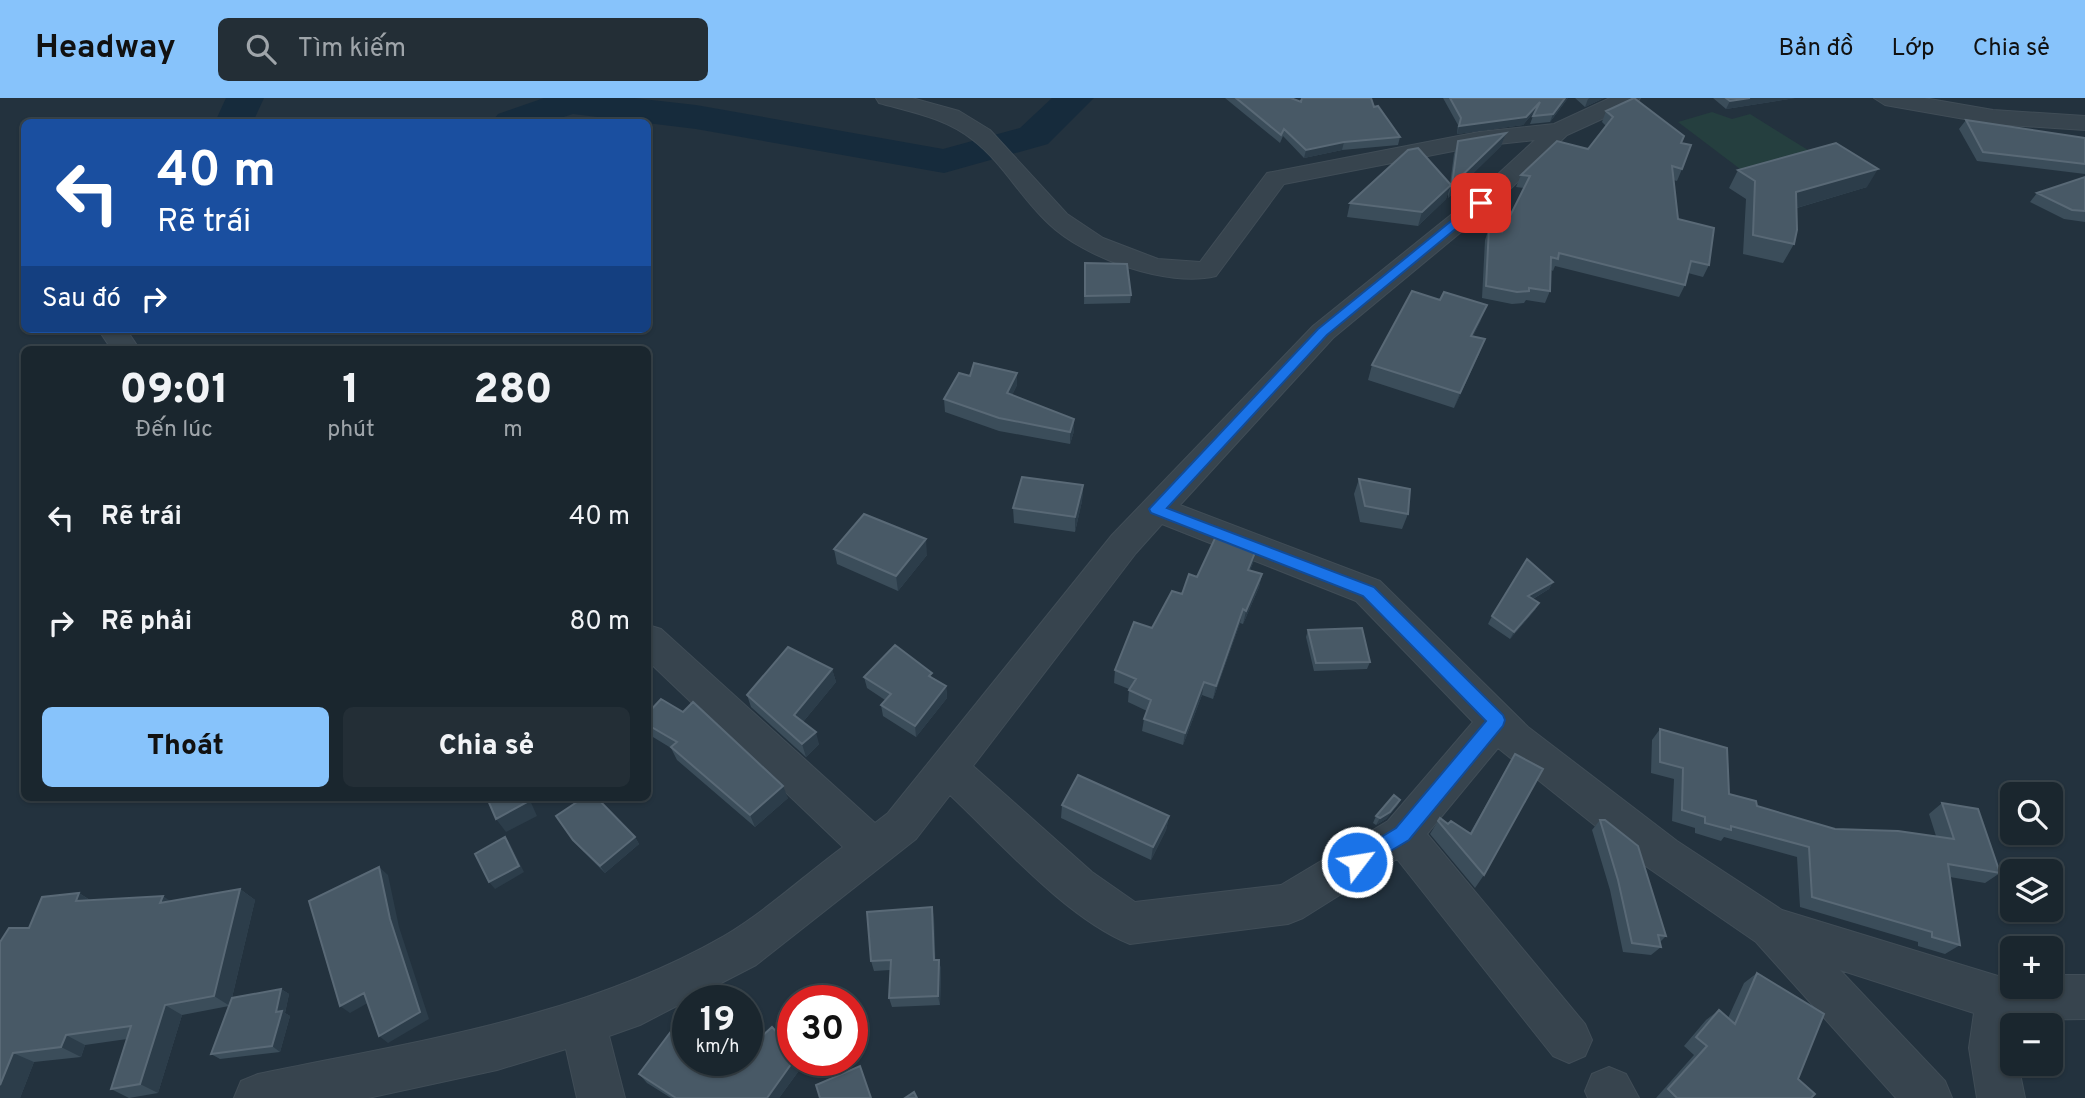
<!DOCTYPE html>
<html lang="vi">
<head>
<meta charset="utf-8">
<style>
	:root { --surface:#1a262e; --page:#232e36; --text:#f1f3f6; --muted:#9fa5aa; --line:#38434a; --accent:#87c3fb }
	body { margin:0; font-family:Overpass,sans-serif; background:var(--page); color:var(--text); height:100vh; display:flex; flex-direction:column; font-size:26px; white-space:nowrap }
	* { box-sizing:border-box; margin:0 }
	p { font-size:23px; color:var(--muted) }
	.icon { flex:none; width:38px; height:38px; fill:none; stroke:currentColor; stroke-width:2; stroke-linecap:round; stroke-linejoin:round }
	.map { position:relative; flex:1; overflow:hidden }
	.sheet { position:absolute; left:21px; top:248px; width:630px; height:455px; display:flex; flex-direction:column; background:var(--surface); border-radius:10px; box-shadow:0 2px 5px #0004,0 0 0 2px var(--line) }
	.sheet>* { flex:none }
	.guide { position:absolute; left:21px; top:21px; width:630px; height:214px; border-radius:10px; box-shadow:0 2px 5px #0004,0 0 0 2px var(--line); background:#1a4fa0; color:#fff; overflow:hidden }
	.tools { position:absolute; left:2000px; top:684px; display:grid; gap:14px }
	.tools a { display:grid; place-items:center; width:63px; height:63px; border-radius:10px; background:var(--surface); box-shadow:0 2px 5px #0004,0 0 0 2px var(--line); font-size:35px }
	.speed { position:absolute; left:672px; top:887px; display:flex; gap:14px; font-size:35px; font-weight:700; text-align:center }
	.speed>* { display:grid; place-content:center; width:91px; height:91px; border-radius:50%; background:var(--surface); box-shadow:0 2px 5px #0004,0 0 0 2px var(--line); line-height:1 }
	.speed small { font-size:18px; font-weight:400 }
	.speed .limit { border:10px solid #d22; background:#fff; color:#111 }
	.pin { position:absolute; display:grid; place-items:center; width:60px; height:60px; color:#fff; margin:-30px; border-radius:14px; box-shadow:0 4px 10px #0006 }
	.me { position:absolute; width:77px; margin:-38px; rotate:59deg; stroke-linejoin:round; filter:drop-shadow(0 0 5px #0008) }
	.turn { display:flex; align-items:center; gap:24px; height:147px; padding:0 21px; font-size:32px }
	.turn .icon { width:91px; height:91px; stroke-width:2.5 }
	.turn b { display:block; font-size:49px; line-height:60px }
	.then { display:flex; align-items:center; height:66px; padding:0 21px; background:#0003; gap:14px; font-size:26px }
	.eta { display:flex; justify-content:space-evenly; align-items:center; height:119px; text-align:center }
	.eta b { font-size:42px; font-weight:800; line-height:49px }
	.primary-button { display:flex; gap:14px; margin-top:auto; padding:14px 21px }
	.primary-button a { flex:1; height:80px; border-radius:10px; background:var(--accent); color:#111; font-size:28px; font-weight:800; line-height:80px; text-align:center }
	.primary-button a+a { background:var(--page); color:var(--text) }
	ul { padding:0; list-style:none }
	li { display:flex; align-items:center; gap:21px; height:105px; padding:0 21px }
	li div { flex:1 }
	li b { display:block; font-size:26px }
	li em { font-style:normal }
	header { display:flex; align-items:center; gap:42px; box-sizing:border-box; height:98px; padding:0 35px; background:var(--accent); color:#111 }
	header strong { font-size:33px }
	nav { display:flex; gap:38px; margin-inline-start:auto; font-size:24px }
	.search { width:490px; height:63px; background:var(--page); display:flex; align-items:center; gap:18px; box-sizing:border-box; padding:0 24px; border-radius:10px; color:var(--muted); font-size:26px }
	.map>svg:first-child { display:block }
	.green { fill:#253f3f }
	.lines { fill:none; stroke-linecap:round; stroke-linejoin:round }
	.river { fill:#162b3c; fill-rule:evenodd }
	.minor-casing { stroke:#404d57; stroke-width:2 }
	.minor { fill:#37444e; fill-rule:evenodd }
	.wall { fill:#3b4d5a }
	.shaded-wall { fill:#2c3d4a }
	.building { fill:#485966; stroke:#596976; stroke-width:2 }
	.route { fill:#1a73e8; stroke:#114b97; stroke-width:2 }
</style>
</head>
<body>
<header>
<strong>Headway</strong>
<div class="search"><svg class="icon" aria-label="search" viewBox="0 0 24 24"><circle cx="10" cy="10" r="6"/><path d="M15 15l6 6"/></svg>Tìm kiếm</div>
<nav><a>Bản đồ</a><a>Lớp</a><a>Chia sẻ</a></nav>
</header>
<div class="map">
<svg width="2085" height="1000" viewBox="0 0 2085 1000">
	<rect width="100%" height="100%" fill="#23323e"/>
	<path class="green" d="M1712,14L1732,21L1750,16L1816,57L1748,77L1678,24Z"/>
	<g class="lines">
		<path class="river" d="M226,0H264L253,24H215Z
			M544,0H634L696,7L943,51L1020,30L1052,0H1094L1048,46L944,75L696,31L573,16L548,24H492L498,16Z"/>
		<g class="minor-casing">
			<path id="minor" d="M876,0H912L959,13L990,32L1067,116L1103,140L1158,161L1200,164L1267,75L1479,34L1554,26L1610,0H1640L1637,5L1567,37L1490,110L1333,240L1180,407L1380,483L1528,629L1677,743L1782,812L1998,878L2012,877V889H2051V877H2085V921L2018,922V928H2012V966H2018L2025,1000H1977L1969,950L1974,915L1840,872L1945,983L1952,1000H1896L1756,844L1647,769L1498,650L1427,736L1585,926L1592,942L1585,958L1569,965L1553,958L1397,761L1303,820L1288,826L1130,846C1067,821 1000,744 950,697L916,741L756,867L640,927L609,938L625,1000H577L566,951L497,972L368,1000H234L241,983L258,976C417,943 581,920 724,838C765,814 805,777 843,749L648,563V527L661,531L875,725L888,715L1112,437L1313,228L1472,100L1535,42L1479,48L1284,86L1216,178C1167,190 1084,160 1048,125C1021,100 1002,64 973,42C946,20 911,14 879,5ZM1162,426L1356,503L1473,624L1388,723L1281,787L1135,804L1092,774L973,668L1136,455Z
				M1874,0H1924L1993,12L2085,18V32L1993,26L1885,7Z
				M98,231H126L140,252H112Z
				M1609,969L1626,976L1639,1000H1588L1585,993L1592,976Z"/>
		</g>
		<use href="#minor" class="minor"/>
	</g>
	<path class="wall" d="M1225,0H1291L1301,4L1374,9L1400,39L1398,47L1342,52L1304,60L1283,38L1280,45Z
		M1443,0H1568L1550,24L1530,26L1535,13L1523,27L1457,36L1458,27Z
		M1575,0H1604L1585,9Z
		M1713,0H1795L1726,11Z
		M1606,13L1681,45L1682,71L1677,83L1673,82L1678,121L1709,167L1703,179L1688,175L1685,187L1679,199L1555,168L1553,173L1551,172L1550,193L1545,205L1526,202L1524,205L1512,206L1482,200L1485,142L1489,130L1502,134L1524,90L1516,89L1521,77L1588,51L1606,28L1602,24Z
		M1966,22L2085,40V76L1977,63L1959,31Z
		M1506,35L1501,48L1448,100V95L1446,101L1418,128L1347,119L1350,105L1450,86L1454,56L1458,43Z
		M1738,72L1867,89L1797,110L1794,146L1783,165L1743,156L1746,101L1729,90Z
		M2085,79V124L2064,121L2030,104L2037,95Z
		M1085,165L1131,197L1130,205L1084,206Z
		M1481,222L1473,238L1479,256L1454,310L1368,282L1372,267Z
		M1017,275V287L1012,297L1074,321V333L1070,346L999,333L945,314L944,301L970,278Z
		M1359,381L1408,416L1402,431L1360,424L1354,396Z
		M1083,387L1082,403L1075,434L1014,425L1013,410Z
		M834,451L927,457L898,493L837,466Z
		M1256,452L1253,465L1250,472L1262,476L1259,489L1243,526L1240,525L1213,601L1202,597L1183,647L1142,633L1144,621L1147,613L1128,604L1129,591L1114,585L1115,572L1197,479Z
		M1553,484L1549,491L1533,501L1539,505L1535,512L1510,541L1488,526L1492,518Z
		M1308,532L1370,564L1367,571L1314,573L1306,539Z
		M832,571L836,584L803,624L819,646L806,659L751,609L747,597Z
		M864,579L933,580L946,588L947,600L916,639L883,618L881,607L885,602L867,590Z
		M648,615L788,700L755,729L677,662L671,650L648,636Z
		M1660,631L1729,696L1757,708L1835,731L1936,738L1929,716L1942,705L2000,775L1985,785L1950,779L1960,847L1945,856L1918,848V844L1800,809L1797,759L1724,739L1721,743L1695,735V730L1672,723L1674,681L1651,675L1652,642Z
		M1515,656L1484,777L1475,790L1430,736L1438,723L1470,735Z
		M1400,702L1397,708L1386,721L1376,727L1373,725L1376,718Z
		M1062,707L1169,718L1166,732L1151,762L1061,720Z
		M556,718L635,739L639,746L605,775L578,748Z
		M1600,722L1666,838L1660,844L1661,849L1651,857L1623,854L1610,792L1592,732Z
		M240,791L255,802L231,904L281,891L289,896L285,915L290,918L280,954L220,961L211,956L229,908L182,917L158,995L129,1000L111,991L127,941L85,947L81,959L34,964L20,1000H0L29,830L79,795L90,802L171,803Z
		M934,819L935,862H939L941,872L940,907L892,909L889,900L890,872L874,873L871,863Z
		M1757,875L1798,981L1811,1000H1656L1694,957L1684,948L1706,922L1719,912L1728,920L1744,885Z
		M800,962L803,967L779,1000H671L647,985L639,976L734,965Z"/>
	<path class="shaded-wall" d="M1565,0H1568L1550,24L1553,16Z
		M1590,0H1604L1585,9L1588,1Z
		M1750,0H1795L1726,11L1730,3Z
		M1540,4L1537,11L1523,27L1457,36L1459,28Z
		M1506,35L1501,48L1448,100L1452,87Z
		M1344,44L1342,52L1304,60L1306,52Z
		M1878,71L1867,89L1786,113L1796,94Z
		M1451,87L1446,101L1418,128L1422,114Z
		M1487,207L1481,222L1466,253L1471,238Z
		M1485,241L1479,256L1454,310L1460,295Z
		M1017,275V287L1007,307V295Z
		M1074,321V333L1070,346V334Z
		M1083,387L1082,403L1075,434V419Z
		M926,441L927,457L898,493L896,478Z
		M1256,452L1253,465L1245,485L1248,472Z
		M1262,476L1259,489L1243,526L1246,513Z
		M1553,484L1549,491L1524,506L1528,498Z
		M1539,505L1535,512L1510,541L1514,534Z
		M1243,511L1240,525L1213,601L1216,588Z
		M832,571L836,584L798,630L794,617Z
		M1204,584L1202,597L1183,647L1185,635Z
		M946,588L947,600L916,639L915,628Z
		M816,634L819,646L806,659L802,646Z
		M783,688L788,700L755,729L750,717Z
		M525,700H529L537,718L506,734L496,721Z
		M1400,702L1397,708L1386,721L1376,727L1380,720Z
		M1169,718L1166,732L1151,762L1153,749Z
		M505,739L510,746L524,774L495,791L489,784Z
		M635,739L639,746L605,775L600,768Z
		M379,769L388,777L399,829L429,921L388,945L379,938L390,821Z
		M240,791L255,802L230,908L214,898Z
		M79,795L97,807L76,803Z
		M163,798L179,809L160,805Z
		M932,809L934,819L936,872L934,862Z
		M939,862L941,872L940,907L938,898Z
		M281,891L289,896L285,915L290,918L280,954L272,948L276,914Z
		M364,895L373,902L350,915L340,908Z
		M165,907L182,917L158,995L140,986Z
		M66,937L85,947L81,959L61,949Z
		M13,955L34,964L20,1000H0V987Z
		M794,962H800L803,967L779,1000H767Z"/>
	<path class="building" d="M1236,0H1291L1301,4L1302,0H1371L1374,9L1378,8L1400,39L1344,44L1306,52L1284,31L1281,37Z
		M1450,0H1565L1553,16L1533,18L1540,4L1526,19L1459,28L1461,20Z
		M1634,0L1684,38L1681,45L1691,47L1682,71L1672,68L1678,121L1714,130L1709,167L1691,163L1685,187L1559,155L1558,161L1551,159L1550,193L1529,190V193L1517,194L1486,188L1489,130L1502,134L1530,78L1521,77L1557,43L1588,51L1613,19L1606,13Z
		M1726,0H1750L1730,3Z
		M1966,22L2085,40V66L1983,54Z
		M1506,35L1452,87L1458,43Z
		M1836,45L1878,71L1796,94L1797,132L1794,146L1753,137L1755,83L1738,72Z
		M1418,50L1451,87L1422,114L1350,105L1408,52Z
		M2085,79V113L2072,112L2037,95Z
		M1085,165L1127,166L1131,197L1085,198Z
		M1412,193L1440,202L1444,194L1487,207L1471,238L1485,241L1460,295L1372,267Z
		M974,265L1017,275L1007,295L1074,321L1070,334L999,320L944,301L959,275L970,278Z
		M1022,379L1083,387L1075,419L1013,410Z
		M1359,381L1410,391L1408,416L1365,408Z
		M864,416L926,441L896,478L834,451Z
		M1217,436L1256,452L1248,472L1262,476L1246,513L1243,511L1216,588L1204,584L1185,635L1144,621L1151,602L1129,592L1136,581L1115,572L1134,524L1152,530L1172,493L1182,496L1189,476L1197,479Z
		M1527,461L1553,484L1528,498L1539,505L1514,534L1492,518Z
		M1362,530L1370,564L1316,565L1308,532Z
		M895,547L932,575L929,578L946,588L915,628L881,607L891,596L864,579Z
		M788,549L832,571L794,617L816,634L802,646L747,597Z
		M661,601L683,614L693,604L783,688L750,717L671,649L677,644L648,627V615Z
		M1660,631L1727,650L1729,696L1756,703L1757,708L1835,731L1898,733L1954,741L1942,705L1978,711L2000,775L1948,766L1960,847L1932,839V834L1812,799L1809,749L1731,728V732L1705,725V719L1682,712L1683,670L1660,664Z
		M1515,656L1543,671L1484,777L1438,723L1440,720L1448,726L1451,723L1471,736Z
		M1078,677L1169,718L1153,749L1062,707Z
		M1394,697L1400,702L1390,714L1380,720L1376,718Z
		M487,700H525L527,704L496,721Z
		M583,700H597L635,739L600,768L573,742L556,718Z
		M1600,722H1605L1638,748L1666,838L1658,837L1661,849L1632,845L1618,782Z
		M505,739L519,768L489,784L475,756Z
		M379,769L390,821L420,914L379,938L364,895L340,908L309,803Z
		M240,791L214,898L165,907L140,986L111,991L131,928L66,937L61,949L13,955L0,987V844L9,830H29L42,799L79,795L76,803L163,798L160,805Z
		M932,809L934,862H939L938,898L889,900L891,862L871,863L867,814Z
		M1757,875L1824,916L1798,981L1815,996L1811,1000H1677L1668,991L1707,948L1696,939L1719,912L1735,926Z
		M281,891L276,914L282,913L272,948L211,956L232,900Z
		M675,928L688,936V962H731L734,965L736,962H747V952L772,929L793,952V962H794L767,1000H676L639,976Z
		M860,968L871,1000H820L816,987Z
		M914,994L917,1000H905Z"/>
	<path class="route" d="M1477,102L1487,105L1327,237L1167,410L1374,489L1503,617L1505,622L1503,628L1409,742L1357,773L1350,771L1347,764L1350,758L1396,730L1486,623L1363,498L1151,415L1149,411L1318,231Z"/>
</svg>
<div class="tools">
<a><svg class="icon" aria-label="search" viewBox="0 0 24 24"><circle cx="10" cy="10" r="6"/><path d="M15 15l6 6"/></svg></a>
<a><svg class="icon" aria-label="layers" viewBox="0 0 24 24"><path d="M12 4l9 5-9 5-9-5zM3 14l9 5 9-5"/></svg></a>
<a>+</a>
<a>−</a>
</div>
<div class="speed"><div>19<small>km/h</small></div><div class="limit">30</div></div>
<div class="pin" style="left:1481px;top:105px;background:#d93025"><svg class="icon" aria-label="arrive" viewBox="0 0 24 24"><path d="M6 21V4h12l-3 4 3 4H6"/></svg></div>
<svg class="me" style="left:1357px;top:764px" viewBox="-20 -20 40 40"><circle r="17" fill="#1a73e8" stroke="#fff" stroke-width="3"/><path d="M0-11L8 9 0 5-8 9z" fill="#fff"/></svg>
<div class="guide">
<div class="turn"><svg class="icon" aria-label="left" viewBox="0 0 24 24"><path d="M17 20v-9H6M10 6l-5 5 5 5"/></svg><div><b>40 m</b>Rẽ trái</div></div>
<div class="then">Sau đó<svg class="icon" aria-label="right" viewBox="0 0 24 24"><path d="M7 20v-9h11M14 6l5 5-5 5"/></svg></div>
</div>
<section class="sheet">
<div class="eta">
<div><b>09:01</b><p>Đến lúc</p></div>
<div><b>1</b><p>phút</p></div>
<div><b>280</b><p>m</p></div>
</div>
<ul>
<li><svg class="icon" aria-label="left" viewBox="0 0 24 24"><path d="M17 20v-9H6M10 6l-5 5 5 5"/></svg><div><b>Rẽ trái</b></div><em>40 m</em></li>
<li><svg class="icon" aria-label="right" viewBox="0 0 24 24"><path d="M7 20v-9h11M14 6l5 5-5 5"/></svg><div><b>Rẽ phải</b></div><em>80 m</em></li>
</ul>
<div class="primary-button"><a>Thoát</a><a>Chia sẻ</a></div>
</section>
</div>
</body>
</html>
